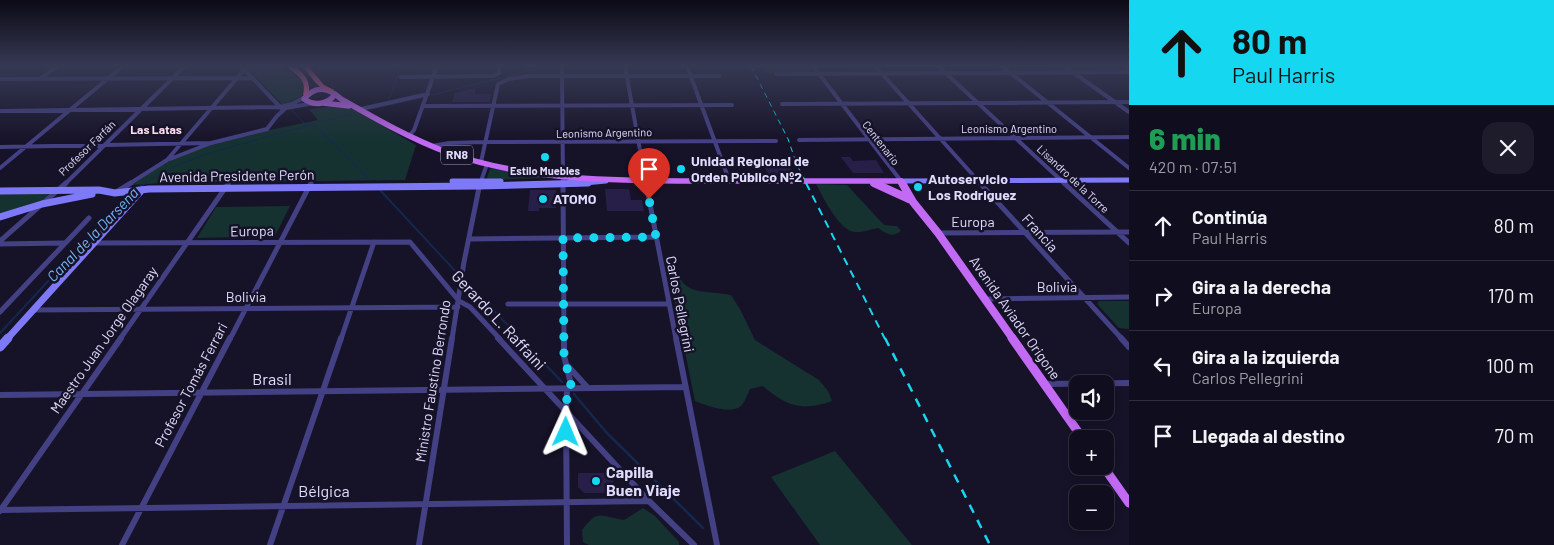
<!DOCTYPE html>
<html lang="es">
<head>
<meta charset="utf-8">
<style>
	:root { --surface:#100e1e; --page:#1e1c2b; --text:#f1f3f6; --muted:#9c9ca4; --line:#302e3c }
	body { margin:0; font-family:Barlow,sans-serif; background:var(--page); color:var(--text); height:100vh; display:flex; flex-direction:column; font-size:19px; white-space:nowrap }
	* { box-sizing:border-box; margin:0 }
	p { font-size:16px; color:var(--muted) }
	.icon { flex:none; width:28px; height:28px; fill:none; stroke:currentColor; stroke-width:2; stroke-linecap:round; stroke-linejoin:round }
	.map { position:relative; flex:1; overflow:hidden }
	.drawer { display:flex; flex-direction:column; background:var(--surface); width:425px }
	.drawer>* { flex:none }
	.hud { background:#15d7f0; color:#111; overflow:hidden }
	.controls { position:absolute; left:1069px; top:375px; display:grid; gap:10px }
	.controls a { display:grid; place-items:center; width:45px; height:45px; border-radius:10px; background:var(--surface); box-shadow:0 2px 8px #0003,0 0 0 1px var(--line); font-size:25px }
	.pin { position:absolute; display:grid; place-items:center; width:42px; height:42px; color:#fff; margin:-51px -21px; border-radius:50% 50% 50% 0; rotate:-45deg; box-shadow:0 0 5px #0007 }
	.pin .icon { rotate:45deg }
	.me { position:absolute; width:55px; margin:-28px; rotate:1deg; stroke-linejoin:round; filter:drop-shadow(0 0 4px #0008) }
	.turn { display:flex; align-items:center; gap:18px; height:105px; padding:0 20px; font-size:22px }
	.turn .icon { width:65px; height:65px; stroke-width:2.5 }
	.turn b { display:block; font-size:35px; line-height:42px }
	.round { display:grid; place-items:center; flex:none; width:52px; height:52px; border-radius:15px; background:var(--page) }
	.summary { display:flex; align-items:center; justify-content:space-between; height:85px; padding:0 20px }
	h1 { font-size:30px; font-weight:800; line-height:38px; color:#1e9e55 }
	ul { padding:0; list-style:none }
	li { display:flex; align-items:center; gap:15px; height:70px; padding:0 20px; border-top:1px solid var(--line) }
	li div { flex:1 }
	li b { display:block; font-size:19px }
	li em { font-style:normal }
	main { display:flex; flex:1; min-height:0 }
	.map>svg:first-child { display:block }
	.green { fill:#153231 }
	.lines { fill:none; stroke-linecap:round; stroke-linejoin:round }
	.stream-far2 { stroke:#13284c; stroke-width:1 }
	.stream-far1 { stroke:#13284c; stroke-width:2 }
	.stream { stroke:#13284c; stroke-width:2.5 }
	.building { fill:#281f48 }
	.street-far2 { stroke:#444084; stroke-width:4 }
	.street-far1 { stroke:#444084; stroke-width:5 }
	.street { stroke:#444084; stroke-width:6 }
	.secondary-far2 { stroke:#7e79f6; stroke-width:5 }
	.secondary-far1 { stroke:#7e79f6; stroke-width:7 }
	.secondary { stroke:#7e79f6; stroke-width:9 }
	.primary-far2 { stroke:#c36af5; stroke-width:5.5 }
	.primary-far1 { stroke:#c36af5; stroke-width:8 }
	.primary { stroke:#c36af5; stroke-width:9 }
	.highway { fill:#f45fa5; fill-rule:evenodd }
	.rail-far2 { stroke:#15d7f0; stroke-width:1; stroke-dasharray:5.5 4.5; stroke-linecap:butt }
	.rail-far1 { stroke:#15d7f0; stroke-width:2; stroke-dasharray:8 6; stroke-linecap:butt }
	.rail { stroke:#15d7f0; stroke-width:2.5; stroke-dasharray:9 8; stroke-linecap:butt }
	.route { stroke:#15d7f0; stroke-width:9; stroke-dasharray:0 16.2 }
	.poi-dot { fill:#15d7f0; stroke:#161228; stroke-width:2 }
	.labels { text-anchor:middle; stroke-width:5; stroke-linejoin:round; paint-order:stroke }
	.far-street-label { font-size:11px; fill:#e0dcfd; stroke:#161228 }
	.far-poi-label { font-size:11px; font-weight:bold; fill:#e0dcfd; stroke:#161228 }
	.far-neighbourhood-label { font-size:12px; font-weight:bold; fill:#fddef1; stroke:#161228 }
	.shield { fill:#161228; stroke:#a39fbd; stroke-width:1 }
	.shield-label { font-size:12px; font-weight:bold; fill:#e0dcfd }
	.poi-label { font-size:14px; font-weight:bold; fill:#e0dcfd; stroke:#161228; text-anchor:start }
	.street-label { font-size:14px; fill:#e0dcfd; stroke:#161228 }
	.water-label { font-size:15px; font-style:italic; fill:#71b7f6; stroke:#161228 }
	.near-street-label { font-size:16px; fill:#e0dcfd; stroke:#161228 }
	.near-poi-label { font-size:16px; font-weight:bold; fill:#e0dcfd; stroke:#161228; text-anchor:start }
</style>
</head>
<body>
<main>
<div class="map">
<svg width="1129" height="545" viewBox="0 0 1129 545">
	<rect width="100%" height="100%" fill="#161228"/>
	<path class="green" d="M246,66H280L302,80L304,85L302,96L283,105Z
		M762,66H810L814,73H766Z
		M329,107L353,109L416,145L405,180L163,183L131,185L168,161L212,144L260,132L318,120L309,109Z
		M492,168L547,178L490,180L487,178L490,169Z
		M816,184L847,185L884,225L897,226L901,231C892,238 887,234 878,228C871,229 862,233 855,232C839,231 823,197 816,184Z
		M0,194H50L39,203L0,213Z
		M290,206L275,236L197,238L216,207Z
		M668,256L673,259C682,298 699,289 731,295L740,309L755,340L819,380L828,391L832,401C802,412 786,406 763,386L750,389C748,393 745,402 741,406C731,415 705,405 695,401L666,259Z
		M1099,301H1129V329L1119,328L1097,304Z
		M835,451L912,545H820L771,477Z
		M643,508L655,516L679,542V545H589L583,542L582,530C599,508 600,517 624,520Z"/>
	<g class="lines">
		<path class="stream-far2" d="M250,66L286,103
			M432,95L549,66
			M388,102L401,66
			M291,109L304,123L317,127L369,179
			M371,109L421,98
			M322,122L355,113
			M262,138L309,125
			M144,184C178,161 217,150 257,140"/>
		<path class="stream-far1" d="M139,187L146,183
			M380,190L458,274
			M467,283L521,339
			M0,333L129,194"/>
		<path class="stream" d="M520,338L562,382
			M574,394L606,432L703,528"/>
	</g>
	<path class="building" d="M476,88L475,94H491L490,102H452L455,93Z
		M841,157H850L853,161L876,160L884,173H853Z
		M761,160H787L794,174H768Z
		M605,189H629L631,200H642L644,211H607Z
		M530,190H556V208H539V211H528Z
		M578,473H609L613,476L614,493H584L578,487Z"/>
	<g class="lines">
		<path class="street-far2" d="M241,66L281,108
			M625,66L646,184
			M687,66L729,180
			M813,66L901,181
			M875,66L981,184
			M938,66L1065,184
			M1002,66L1129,168
			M1064,66L1129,112
			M1126,66L1129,68
			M562,68L563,184
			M776,74L1129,72
			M401,77L493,76L499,73L500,66
			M41,78L58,66
			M0,79L252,78
			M782,104L1129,102
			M423,106L732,105
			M361,109L428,94
			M0,111L280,107L292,104L305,97
			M409,136L414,130L437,66
			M799,140L1129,137
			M432,146L449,143L484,142L776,141
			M0,147L211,143
			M170,159L211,143L267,129L277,116L286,108L314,103
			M481,162L498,84L509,79L529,76H719
			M0,168L123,66
			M65,184L185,66
			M129,184L167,160L244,70
			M480,184L487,164"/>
		<path class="street-far1" d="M563,183L564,339
			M646,183L676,339
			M980,183L1122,339
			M1064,183L1129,243
			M116,192L131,183
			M938,233L1129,232
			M469,239L656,237
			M0,241L66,183
			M94,243L410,242L459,301L470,307L500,339
			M0,244L63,243
			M984,299L1129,297
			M508,304H669
			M33,310L458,307
			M0,312L89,218
			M120,339L228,184
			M230,339L311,183
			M341,339L374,242
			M452,339L464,262L480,183"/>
		<path class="street" d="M498,338L649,501L694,545
			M564,338V356L571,384L567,391L566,412L567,545
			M676,338L717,545
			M1121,338L1129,347
			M566,364L588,388
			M1045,384L1129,383
			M0,395L685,387
			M0,510L649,501
			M0,511L121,338
			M122,545L230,338
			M270,545L341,338
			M419,545L452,338"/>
		<path class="secondary-far2" d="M452,181H501
			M901,181L1129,180
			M574,184L606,181"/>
		<path class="secondary-far1" d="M0,191L99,190L115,193L149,189L479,186L588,183
			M0,217L42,204L92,194
			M7,339L142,190"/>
		<path class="secondary" d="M0,347L8,338"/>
		<path class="primary-far2" d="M335,94C328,105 314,106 304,99C316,84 329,88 341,99C376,119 411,139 449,153C532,182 622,181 708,181C772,181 837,181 901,181
			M323,103L349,106
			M901,181L903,184
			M874,183L876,184"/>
		<path class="primary-far1" d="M874,183L909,199
			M902,183L913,202L938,233L1013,339"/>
		<path class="primary" d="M1012,338L1083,439
			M1103,466L1129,503"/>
		<path class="highway" d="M286,66C301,66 313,81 308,96L303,95C307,78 297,76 286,66Z
			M303,66H308L324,85L334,90V92C320,92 311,77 303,66Z"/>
		<path class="rail-far2" d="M751,66L788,139L797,165L807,184"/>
		<path class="rail-far1" d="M806,183L885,339"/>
		<path class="rail" d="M885,338L990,545"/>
	</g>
	<linearGradient id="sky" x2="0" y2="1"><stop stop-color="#0c0a16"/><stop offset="0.46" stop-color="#363953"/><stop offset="1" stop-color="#363953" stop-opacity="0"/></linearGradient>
	<rect width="1129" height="143" fill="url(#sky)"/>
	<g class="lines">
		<path class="route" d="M566,432L567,391L571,384L564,356L563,238L656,237L649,199"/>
	</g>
	<g class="poi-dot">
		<circle cx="545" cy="157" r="5"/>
		<circle cx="681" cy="169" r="5"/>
		<circle cx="918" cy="187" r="5"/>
		<circle cx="543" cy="199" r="5"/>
		<circle cx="596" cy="481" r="5"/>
	</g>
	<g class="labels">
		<g class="far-street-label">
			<text x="1009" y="133">Leonismo Argentino</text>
			<text transform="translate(604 133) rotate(-1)" y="4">Leonismo Argentino</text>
			<text transform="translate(881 143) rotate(52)" y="4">Centenario</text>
			<text transform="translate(87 148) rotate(-44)" y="4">Profesor Farfán</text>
			<text transform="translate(1073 179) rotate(43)" y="4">Lisandro de la Torre</text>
		</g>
		<g class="far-poi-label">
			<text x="545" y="175">Estilo Muebles</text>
		</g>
		<g class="far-neighbourhood-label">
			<text x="156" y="134">Las Latas</text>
		</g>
		<rect class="shield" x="441" y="145.5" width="32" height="19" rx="4"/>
		<g class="shield-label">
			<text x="457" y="159">RN8</text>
		</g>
		<g class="poi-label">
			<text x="691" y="166">Unidad Regional de<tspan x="691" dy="16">Orden Público Nº2</tspan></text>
			<text x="928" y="184">Autoservicio<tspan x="928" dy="16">Los Rodriguez</tspan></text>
			<text x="553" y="204">ATOMO</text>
		</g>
		<g class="street-label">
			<text transform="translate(237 176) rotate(-1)" y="5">Avenida Presidente Perón</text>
			<text x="973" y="227">Europa</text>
			<text transform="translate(252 231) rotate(-1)" y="5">Europa</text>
			<text transform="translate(1040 233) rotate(48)" y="5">Francia</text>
			<text x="1057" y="292">Bolivia</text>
			<text x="246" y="302">Bolivia</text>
			<text transform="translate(680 304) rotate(79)" y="5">Carlos Pellegrini</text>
			<text transform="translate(1015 318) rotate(55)" y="5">Avenida Aviador Origone</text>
			<text transform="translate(104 340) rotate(-55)" y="5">Maestro Juan Jorge Olagaray</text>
			<text transform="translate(433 381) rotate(-81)" y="5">Ministro Faustino Berrondo</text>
			<text transform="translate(191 385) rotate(-62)" y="5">Profesor Tomás Ferrari</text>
		</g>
		<g class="water-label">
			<text transform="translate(93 235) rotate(-46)" y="5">Canal de la Darsena</text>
		</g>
		<g class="near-street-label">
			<text transform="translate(499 320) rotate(47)" y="6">Gerardo L. Raffaini</text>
			<text x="272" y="385">Brasil</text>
			<text x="324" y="497">Bélgica</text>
		</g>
		<g class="near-poi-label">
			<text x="606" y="478">Capilla<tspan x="606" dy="18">Buen Viaje</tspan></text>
		</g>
	</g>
</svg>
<div class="controls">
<a><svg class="icon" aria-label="sound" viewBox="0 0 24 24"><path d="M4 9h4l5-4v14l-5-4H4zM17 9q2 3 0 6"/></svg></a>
<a>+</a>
<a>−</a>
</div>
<div class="pin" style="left:649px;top:199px;background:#d93025"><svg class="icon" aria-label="arrive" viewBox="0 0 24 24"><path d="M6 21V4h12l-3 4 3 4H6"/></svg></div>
<svg class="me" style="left:566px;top:432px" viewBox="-20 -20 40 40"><path d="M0-17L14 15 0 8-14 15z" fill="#15d7f0" stroke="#fff" stroke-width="4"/></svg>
</div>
<section class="drawer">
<div class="hud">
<div class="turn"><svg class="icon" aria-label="ahead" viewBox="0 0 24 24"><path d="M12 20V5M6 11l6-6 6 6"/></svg><div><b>80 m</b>Paul Harris</div></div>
</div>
<div class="summary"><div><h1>6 min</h1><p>420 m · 07:51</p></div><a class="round"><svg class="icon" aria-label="close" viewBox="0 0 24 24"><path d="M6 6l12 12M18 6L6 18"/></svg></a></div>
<ul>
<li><svg class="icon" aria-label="ahead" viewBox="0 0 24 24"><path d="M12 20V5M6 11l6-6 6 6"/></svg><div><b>Continúa</b><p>Paul Harris</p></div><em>80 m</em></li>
<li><svg class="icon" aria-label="right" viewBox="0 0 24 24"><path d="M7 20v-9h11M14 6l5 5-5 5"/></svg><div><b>Gira a la derecha</b><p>Europa</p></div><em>170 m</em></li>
<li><svg class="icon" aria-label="left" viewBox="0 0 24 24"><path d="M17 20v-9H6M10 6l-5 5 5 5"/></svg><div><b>Gira a la izquierda</b><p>Carlos Pellegrini</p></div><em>100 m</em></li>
<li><svg class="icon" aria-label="arrive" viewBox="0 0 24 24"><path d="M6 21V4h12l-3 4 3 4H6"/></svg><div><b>Llegada al destino</b></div><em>70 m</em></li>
</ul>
</section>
</main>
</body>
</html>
